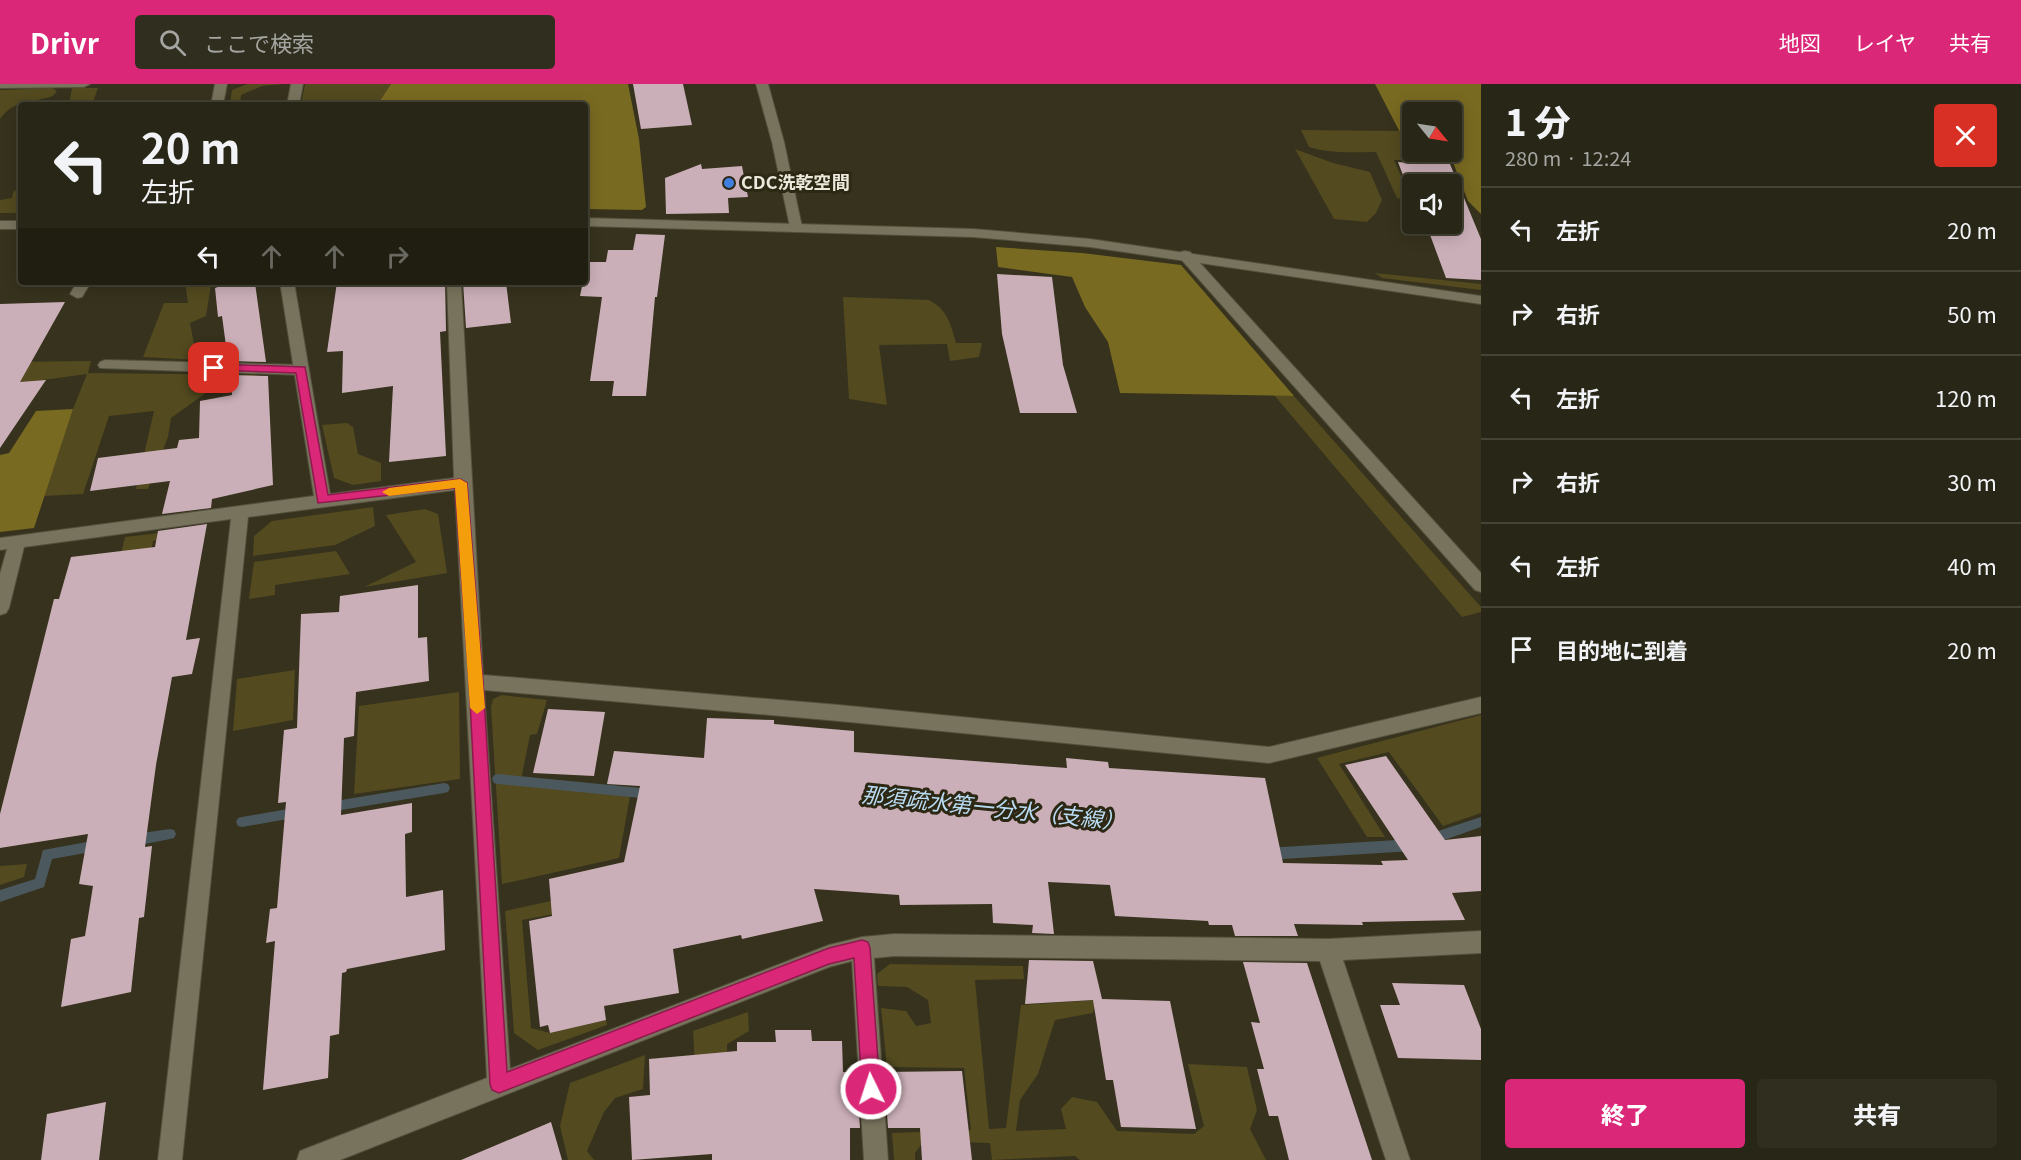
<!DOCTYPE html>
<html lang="ja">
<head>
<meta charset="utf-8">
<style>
	:root { --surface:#282616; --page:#302e1f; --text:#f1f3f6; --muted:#a5a5a1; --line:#444335; --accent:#db2777 }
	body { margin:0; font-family:Georgia,"Noto Sans JP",serif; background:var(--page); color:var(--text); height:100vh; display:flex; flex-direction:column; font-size:22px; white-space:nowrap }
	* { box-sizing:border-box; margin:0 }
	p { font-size:20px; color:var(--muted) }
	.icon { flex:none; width:33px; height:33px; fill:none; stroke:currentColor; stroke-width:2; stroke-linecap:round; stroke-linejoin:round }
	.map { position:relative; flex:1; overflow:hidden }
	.panel { display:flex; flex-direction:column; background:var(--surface); width:540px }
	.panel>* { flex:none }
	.top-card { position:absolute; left:18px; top:18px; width:570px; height:183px; border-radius:6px; box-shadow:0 3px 15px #0003,0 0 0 2px var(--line); background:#282616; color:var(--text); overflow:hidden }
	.needle { width:39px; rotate:120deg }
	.buttons { position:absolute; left:1402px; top:18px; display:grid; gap:12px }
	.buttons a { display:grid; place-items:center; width:60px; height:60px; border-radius:6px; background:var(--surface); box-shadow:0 3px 15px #0003,0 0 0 2px var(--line); font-size:30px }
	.pin { position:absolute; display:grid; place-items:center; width:51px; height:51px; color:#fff; margin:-26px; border-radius:12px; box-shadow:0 3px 9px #0006 }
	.me { position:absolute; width:66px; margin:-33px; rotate:356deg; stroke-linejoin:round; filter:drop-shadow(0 0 4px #0008) }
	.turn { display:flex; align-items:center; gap:21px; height:126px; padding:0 24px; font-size:27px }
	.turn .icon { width:78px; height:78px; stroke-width:2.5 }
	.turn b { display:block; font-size:42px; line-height:51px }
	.lanes { display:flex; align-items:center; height:57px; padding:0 24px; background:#0003; justify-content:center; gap:30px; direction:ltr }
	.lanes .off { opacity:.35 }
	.round { display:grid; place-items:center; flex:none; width:63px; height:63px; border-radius:6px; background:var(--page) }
	.overview { display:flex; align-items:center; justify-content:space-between; height:102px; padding:0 24px }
	h1 { font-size:36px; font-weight:800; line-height:45px }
	.button { display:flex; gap:12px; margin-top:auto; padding:12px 24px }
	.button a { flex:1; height:69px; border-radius:6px; background:var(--accent); color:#fff; font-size:24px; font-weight:800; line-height:69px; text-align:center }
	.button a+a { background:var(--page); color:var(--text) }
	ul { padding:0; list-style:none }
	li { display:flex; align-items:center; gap:18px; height:84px; padding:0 24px; border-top:2px solid var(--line) }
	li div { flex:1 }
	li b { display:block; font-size:22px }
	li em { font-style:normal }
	header { display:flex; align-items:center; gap:36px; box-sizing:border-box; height:84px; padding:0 30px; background:var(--accent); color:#fff }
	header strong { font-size:28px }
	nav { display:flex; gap:33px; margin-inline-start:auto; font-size:21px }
	.search { width:420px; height:54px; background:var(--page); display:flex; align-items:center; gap:15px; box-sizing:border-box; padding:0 21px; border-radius:6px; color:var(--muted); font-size:22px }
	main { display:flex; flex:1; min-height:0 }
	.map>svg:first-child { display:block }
	.green { fill:#534a1f }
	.forest { fill:#796a21 }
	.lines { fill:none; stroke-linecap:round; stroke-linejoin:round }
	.stream { fill:#4b595e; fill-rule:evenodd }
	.building { fill:#cbafb8 }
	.service-casing { stroke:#53503e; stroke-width:2 }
	.minor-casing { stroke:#53503e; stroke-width:2 }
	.tertiary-casing { stroke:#53503e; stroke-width:2 }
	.service { fill:#78735c; fill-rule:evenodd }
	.minor { fill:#78735c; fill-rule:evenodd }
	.tertiary { fill:#78735c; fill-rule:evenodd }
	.route { fill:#db2777; stroke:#8e194d; stroke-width:1.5 }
	.slow { fill:#f59e0b }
	.shop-dot { fill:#3f7fe0; stroke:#2c2813; stroke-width:2 }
	.labels { text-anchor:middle; stroke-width:6; stroke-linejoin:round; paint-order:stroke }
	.far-poi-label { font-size:18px; font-weight:bold; fill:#ebe9dc; stroke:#2c2813; text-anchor:start }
	.water-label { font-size:22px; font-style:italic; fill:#b9dcf4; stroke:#2c2813 }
</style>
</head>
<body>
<header>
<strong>Drivr</strong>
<div class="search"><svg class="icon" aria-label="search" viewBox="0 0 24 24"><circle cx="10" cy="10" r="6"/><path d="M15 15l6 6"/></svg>ここで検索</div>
<nav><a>地図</a><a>レイヤ</a><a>共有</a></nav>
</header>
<main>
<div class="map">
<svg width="1481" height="1076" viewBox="0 0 1481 1076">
	<rect width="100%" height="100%" fill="#36321d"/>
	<path class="green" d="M247,0H283L262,2L241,11L240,21H230L232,6Z
		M305,0H391L377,21H301Z
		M52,4L57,7L53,12C32,19 14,15 0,35V6Z
		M72,4H98L92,21H69Z
		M1301,46L1399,47L1406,60L1401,63L1403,76H1394L1404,99L1407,116L1397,114L1376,68C1352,68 1331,70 1309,63Z
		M1295,65L1333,79L1370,88L1382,116L1376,129L1367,138L1334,135Z
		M21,103V129H0V116L12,114L13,108Z
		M1375,189L1481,200V206L1382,194Z
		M185,198H223L211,201L206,232L190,239L197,276L143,273L164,219H188Z
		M843,213L929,216C947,225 951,240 956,259H982L979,273L950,277L947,260L879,261L887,321L849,315Z
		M91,277L88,289L259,291L206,309L171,334L168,353L148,405H136L154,327L109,332L83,410L44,412L73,325L87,290L0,302V278Z
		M1274,311L1294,312L1481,523V528L1462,533Z
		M347,339L353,343L358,370L381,379V397L353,401L334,394L322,341Z
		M373,423L375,442L335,461L253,472L254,452L272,437Z
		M425,425L438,430L447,489L364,503L416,478L386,431Z
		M203,444L199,449L153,457L141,521L108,526L125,453Z
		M336,467L350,490L275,501V511L249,515L254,478Z
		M295,586L293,636L233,647L237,595Z
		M459,608L460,695L354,710L359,622Z
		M502,611L547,616L537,650L530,651L520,701L630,712L619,774L502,800L491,623L493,615Z
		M1481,631V729L1443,742L1389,668L1339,680L1385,753H1367L1317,674Z
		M27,780L24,793L0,801V782Z
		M574,812L576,826L522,836L531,944L550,949L606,936L607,941L538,966L514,949L505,827Z
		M890,880L1023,882L1024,895L975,896L989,1045L1006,1044L1021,921L1096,916L1093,929L1055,936L1038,990L1020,1016L1016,1047L1066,1045L1061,1025L1072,1013L1097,1018L1117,1047L1194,1050L1204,1042L1188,980L1247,983L1257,1026L1250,1045L1266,1076H1080L1075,1072L992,1076L990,1059L924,1057L915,1069V1076H894L892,1049L971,1046L964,984L887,983L881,924L906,927L916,942L931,939L928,916L907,903L878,902L877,890Z
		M748,928L749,947L727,960L728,998L696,1000L693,947Z
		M645,971L643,1005L615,1014L604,1028L587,1067L594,1076H568L560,1042L570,999Z"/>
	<path class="forest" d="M391,0H628L639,55L646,123L642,126L585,125V21H377Z
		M1375,0H1481V130L1468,117L1449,68H1452V28H1413V62L1406,60Z
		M996,163L1082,169L1181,181L1294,312L1120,309L1108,258L1085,223L1072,193L998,183Z
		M73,325L34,444L0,448V371L9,369L36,327Z"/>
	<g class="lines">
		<path class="stream" d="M498,690L651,705L655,706L657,710L655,714L651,715L498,700L494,699L492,695L494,691Z
			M444,699L448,700L450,704L448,708L444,709L329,728L325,727L323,723L325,719L329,718Z
			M299,723L303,724L305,728L303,732L299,733L242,743L238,742L236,738L238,734L242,733Z
			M1481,733V743L1430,761L1426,759L1424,755L1426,751Z
			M170,745L174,746L176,750L174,754L170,755L135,762L131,760L129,756L131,752L135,750Z
			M1413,755L1417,757L1419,761L1417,765L1413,767L1267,776L1263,774L1261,770L1263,766L1267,764Z
			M98,756L102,758L104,762L102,766L52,775L44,803L0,818V806L35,795L43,766Z"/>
	</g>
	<path class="building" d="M633,0H683L692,41L641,45Z
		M1402,64L1413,65V68H1445L1481,155V196L1446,194L1426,140H1452V100H1413L1412,115L1398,78L1408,79Z
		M701,80L702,85L742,82L748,113L728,114L729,129L666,130L665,94Z
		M636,150L665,151L657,213H655L646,312H612L614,297H590L602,213L580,212L587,178H606L608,166H633Z
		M997,190L1052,193L1063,281L1077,329H1020L1002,250Z
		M217,198H238L241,202L255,199L266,278L228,277L222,232L218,233L215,204L218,203Z
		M337,198H445L446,247L440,248L446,372L389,378L393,302L342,309L343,267L327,268Z
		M463,198H506L511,239L466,244Z
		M65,218L20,298L46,296L0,364V220Z
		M230,291L268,292L273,401L212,415L211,424L162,430L170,397L90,407L98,374L177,364L179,356L199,354L200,317L232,311Z
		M207,440L186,556L200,554L192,590L172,593L156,681L145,763L152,762L144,833L139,834L131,908L61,923L71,855L85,852L93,802L79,800L88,750L0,764V730L54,515H59L71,473L155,463L158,447Z
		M418,501V554L427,553L429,597L356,608L354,652L344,654L341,731L412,719V748L405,750L406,813L443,806L445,866L347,885L346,888L342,889L339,950L330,952L328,994L263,1006L275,857L266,859L270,825L277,824L286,718L278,719L284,646L297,644L301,530L339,528L340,512Z
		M548,625L605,628L594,692L533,689Z
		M707,634L774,636V640L854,647V668L1067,684L1066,674L1108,678L1109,684L1265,694L1283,779L1383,781L1381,777L1408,776L1345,681L1386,672L1445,756L1481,752V807L1452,809L1465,836L1362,838L1363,841L1294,840L1298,852H1235L1232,841H1209L1208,837L1115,832L1110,801L1048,798L1054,850L1032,849L1033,841L993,839L992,820L900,821L899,811L814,805L823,837L742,855L741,851L673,865L679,909L604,922L606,936L550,949L548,941L540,943L529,837L552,832L549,795L624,778L640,702L607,700L614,667L704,674Z
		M1029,876L1093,877L1102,915L1170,917L1196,1045L1121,1043L1113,996H1106L1093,916L1025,920Z
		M1243,878L1307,879L1372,1076H1289L1278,1032H1269L1257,985H1264L1251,938L1260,939Z
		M1392,899L1464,901L1481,945V976L1398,974L1380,921H1400Z
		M775,946H811L812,957H842L843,988H856L860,1044H850V1076H712V1070L632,1076L629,1013L650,1011L649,975L737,967V958H776Z
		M962,987L972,1076H922L920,1044H888L884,988Z
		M106,1018L99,1076H41L47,1030Z
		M551,1038L562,1076H461Z"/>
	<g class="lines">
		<g class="service-casing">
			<path id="service" d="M291,0H303L299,21H287Z
				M77,198H91L82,213L77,214L70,210Z
				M105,276L302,281L309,286L302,291L100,284L98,281L100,278Z"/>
		</g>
		<g class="minor-casing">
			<path id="minor" d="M0,0H90L84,3L0,4Z
				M215,0H227L223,21H211Z
				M756,0H768L784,58L802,143L801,146H791L790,143L772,58Z
				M1185,167L1190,168L1481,489V508L1475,506L1180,174V168Z
				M280,198H294L330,410L454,394L447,198H461L483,591L839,621L1269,663L1481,613V629L1269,679L839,637L484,606L510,985L829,861L862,853L894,850L1328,855L1481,847V869L1343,876L1410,1076H1386L1320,877L894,872L874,874L888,1076H864L852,877L829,883L340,1076H297L300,1067L487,994L455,406L248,433L182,1076H158L231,435L24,463L9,524L6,529L0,531V490L7,465L0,466V454L314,412Z"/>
		</g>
		<g class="tertiary-casing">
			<path id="tertiary" d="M585,134L973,145L1090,155L1481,212V220L1090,163L973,153L585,142Z
				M0,137H21V145H0Z"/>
		</g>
		<use href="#service" class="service"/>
		<use href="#minor" class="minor"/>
		<use href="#tertiary" class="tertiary"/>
	</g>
	<path class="route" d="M214,280L305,283L328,411L460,395L467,399L483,598L507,988L829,864L862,856L868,858L870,864L880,1005L878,1012L871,1014L865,1012L862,1005L854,874L829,880L499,1009L492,1006L490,1000L469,598L455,404L318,419L296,289L210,286L209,284Z"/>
	<path class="slow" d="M460,395L467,399L485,624L477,630L470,624L455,404L389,412L382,408L389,404Z"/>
	<circle class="shop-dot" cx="729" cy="99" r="6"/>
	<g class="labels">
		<g class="far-poi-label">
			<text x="741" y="105">CDC洗乾空間</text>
		</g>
		<g class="water-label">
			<text transform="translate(993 724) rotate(6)" y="8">那須疏水第一分水（支線）</text>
		</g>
	</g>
</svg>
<div class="buttons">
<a><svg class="needle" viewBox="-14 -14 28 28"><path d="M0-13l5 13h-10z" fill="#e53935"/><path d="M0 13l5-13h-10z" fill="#a5a5a1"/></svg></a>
<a><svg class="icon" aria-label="sound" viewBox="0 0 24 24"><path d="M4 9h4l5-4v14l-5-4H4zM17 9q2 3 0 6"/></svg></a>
</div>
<div class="pin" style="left:214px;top:284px;background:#d93025"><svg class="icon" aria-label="arrive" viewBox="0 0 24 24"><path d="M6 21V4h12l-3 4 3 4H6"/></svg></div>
<svg class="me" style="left:871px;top:1005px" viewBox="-20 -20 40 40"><circle r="17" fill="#db2777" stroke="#fff" stroke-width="3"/><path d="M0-11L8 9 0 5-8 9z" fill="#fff"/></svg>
<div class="top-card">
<div class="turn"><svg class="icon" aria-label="left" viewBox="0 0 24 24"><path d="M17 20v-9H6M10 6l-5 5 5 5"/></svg><div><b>20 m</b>左折</div></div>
<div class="lanes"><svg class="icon" aria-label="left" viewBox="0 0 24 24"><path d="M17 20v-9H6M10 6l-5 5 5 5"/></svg><svg class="icon off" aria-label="ahead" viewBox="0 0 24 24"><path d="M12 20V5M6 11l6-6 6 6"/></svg><svg class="icon off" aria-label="ahead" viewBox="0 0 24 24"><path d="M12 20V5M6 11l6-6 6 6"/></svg><svg class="icon off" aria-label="right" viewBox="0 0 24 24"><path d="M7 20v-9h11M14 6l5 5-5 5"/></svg></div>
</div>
</div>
<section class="panel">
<div class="overview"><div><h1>1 分</h1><p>280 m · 12:24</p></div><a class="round" style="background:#d93025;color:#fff"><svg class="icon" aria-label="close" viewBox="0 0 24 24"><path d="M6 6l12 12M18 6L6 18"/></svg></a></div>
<ul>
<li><svg class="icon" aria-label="left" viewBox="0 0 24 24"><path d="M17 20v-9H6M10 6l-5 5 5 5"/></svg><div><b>左折</b></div><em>20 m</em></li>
<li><svg class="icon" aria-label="right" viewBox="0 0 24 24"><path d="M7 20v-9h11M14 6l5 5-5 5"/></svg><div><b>右折</b></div><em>50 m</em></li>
<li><svg class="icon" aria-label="left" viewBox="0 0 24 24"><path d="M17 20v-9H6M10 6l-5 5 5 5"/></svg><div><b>左折</b></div><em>120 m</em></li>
<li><svg class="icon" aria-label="right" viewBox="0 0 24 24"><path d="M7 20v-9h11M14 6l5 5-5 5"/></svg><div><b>右折</b></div><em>30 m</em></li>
<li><svg class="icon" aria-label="left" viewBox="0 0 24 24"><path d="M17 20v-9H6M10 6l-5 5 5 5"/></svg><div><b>左折</b></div><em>40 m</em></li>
<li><svg class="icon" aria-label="arrive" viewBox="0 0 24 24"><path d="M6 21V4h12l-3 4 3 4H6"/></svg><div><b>目的地に到着</b></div><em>20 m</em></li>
</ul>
<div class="button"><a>終了</a><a>共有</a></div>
</section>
</main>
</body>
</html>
